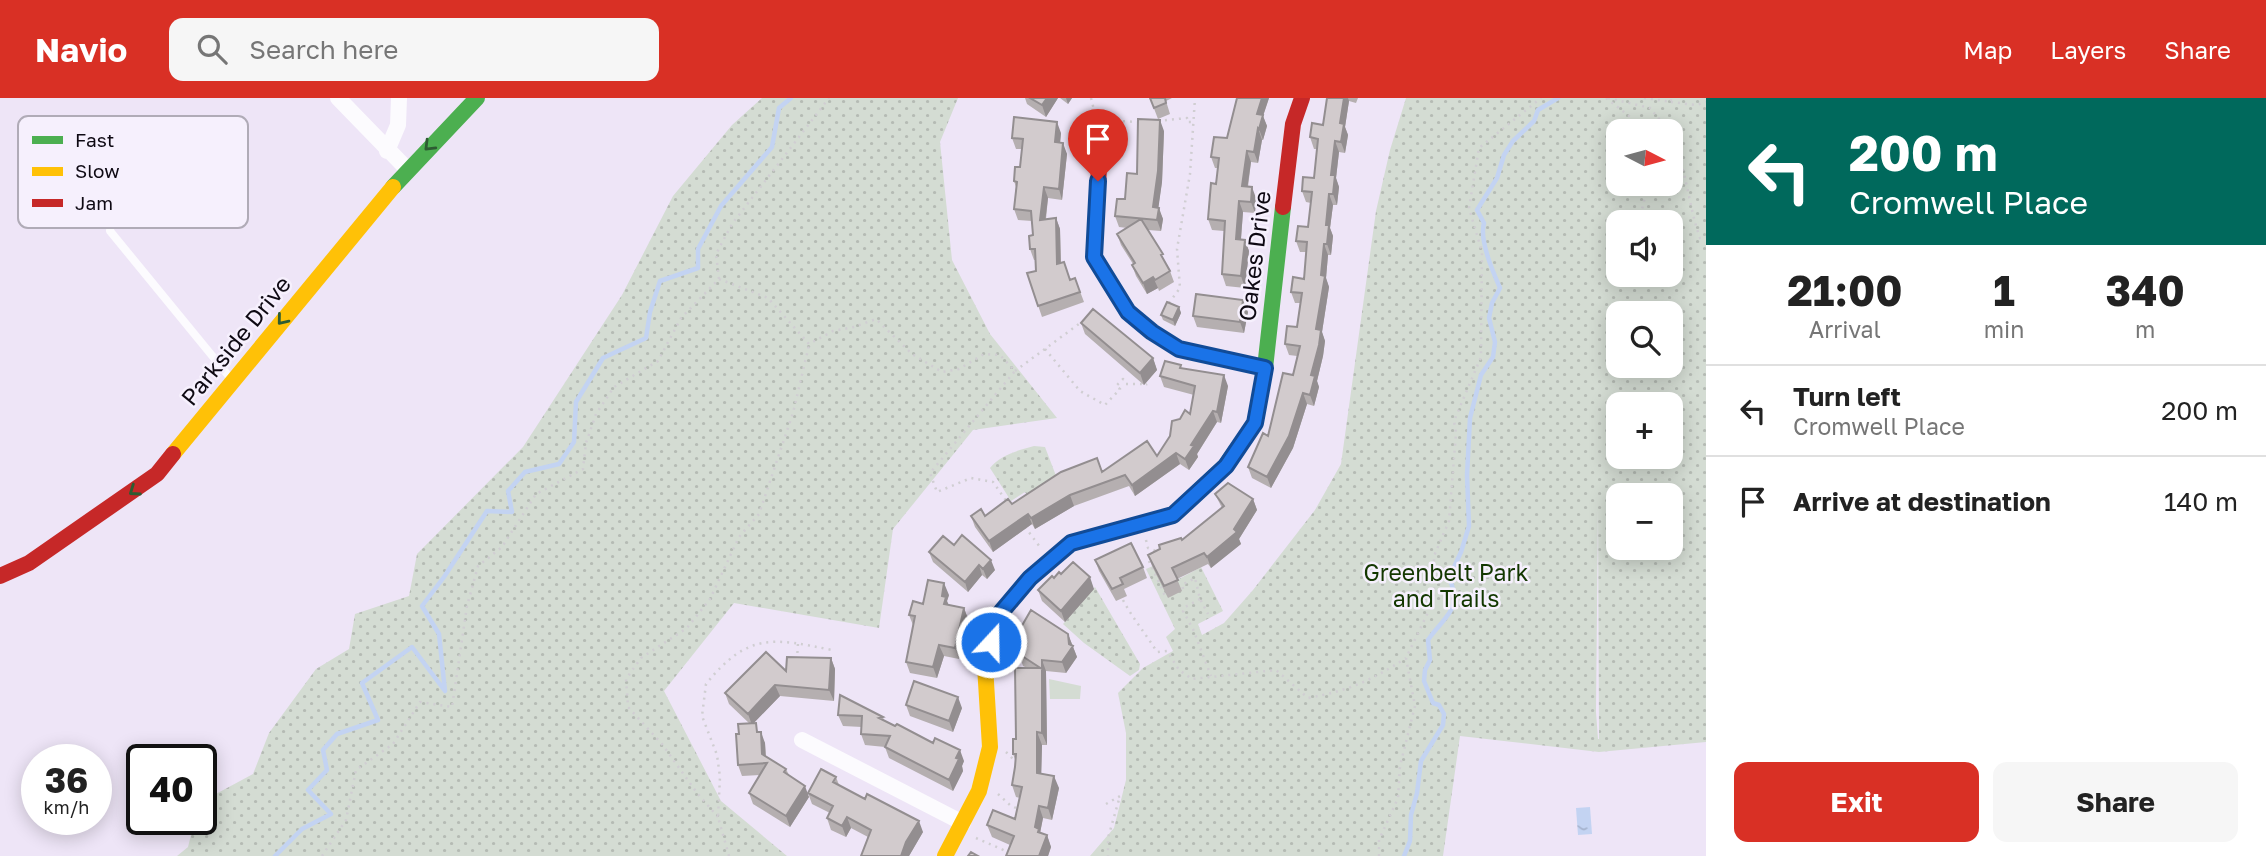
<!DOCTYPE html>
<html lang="en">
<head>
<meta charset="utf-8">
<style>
	:root { --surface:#fff; --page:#f6f6f6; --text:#222; --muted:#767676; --line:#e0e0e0; --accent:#d93025 }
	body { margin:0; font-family:"Golos Text",sans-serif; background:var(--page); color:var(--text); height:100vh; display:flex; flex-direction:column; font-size:26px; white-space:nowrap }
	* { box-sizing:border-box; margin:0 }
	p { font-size:23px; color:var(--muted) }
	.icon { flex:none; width:38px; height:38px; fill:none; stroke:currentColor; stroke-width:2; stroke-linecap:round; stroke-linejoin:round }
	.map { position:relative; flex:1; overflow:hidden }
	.sheet { display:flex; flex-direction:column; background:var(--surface); width:560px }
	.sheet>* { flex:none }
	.guide { background:#00695c; color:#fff; overflow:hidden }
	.needle { width:46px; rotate:96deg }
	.tools { position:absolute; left:1606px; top:21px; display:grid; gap:14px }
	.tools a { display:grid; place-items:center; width:77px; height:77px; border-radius:14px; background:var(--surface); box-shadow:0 4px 18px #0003; font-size:35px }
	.speed { position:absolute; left:21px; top:646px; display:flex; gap:14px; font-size:35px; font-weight:700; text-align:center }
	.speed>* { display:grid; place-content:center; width:91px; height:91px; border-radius:50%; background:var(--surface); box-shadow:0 4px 18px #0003; line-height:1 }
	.speed small { font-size:18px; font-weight:400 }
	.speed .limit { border:4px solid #111; border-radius:10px; background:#fff; color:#111 }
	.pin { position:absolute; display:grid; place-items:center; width:60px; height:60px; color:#fff; margin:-72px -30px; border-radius:50% 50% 50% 0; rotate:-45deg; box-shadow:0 0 7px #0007 }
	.pin .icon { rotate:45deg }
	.me { position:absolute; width:77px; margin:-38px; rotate:21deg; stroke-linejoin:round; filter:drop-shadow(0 0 5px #0008) }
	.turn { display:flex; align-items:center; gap:24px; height:147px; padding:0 28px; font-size:32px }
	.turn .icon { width:91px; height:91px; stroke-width:2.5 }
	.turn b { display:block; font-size:49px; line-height:60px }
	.eta { display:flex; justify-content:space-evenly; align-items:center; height:119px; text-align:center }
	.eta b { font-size:42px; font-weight:700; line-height:49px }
	.primary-button { display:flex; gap:14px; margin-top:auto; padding:14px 28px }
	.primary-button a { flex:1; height:80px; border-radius:14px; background:var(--accent); color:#fff; font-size:28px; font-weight:700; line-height:80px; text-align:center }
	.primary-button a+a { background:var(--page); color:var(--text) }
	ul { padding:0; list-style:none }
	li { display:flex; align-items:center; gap:21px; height:91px; padding:0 28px; border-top:2px solid var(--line) }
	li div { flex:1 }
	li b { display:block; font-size:26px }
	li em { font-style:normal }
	header { display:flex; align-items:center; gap:42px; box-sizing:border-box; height:98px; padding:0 35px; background:var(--accent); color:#fff }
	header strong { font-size:33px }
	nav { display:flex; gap:38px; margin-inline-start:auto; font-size:24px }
	.search { width:490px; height:63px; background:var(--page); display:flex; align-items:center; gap:18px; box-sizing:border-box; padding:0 24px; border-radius:14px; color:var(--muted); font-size:26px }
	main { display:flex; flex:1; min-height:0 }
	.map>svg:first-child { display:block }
	.green { fill:url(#green-dots); fill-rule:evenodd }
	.pitch { fill:#d4dcd3 }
	.water { fill:url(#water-ripples) }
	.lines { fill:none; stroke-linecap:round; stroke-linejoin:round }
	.stream { stroke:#c3d3f2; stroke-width:4.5 }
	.path { stroke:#d0ced2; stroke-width:2.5; stroke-dasharray:2 5; stroke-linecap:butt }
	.lane { stroke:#fcfbfe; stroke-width:8 }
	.street { stroke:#fcfbfe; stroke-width:16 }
	.fast { stroke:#4caf50; stroke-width:16 }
	.slow { stroke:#ffc107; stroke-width:16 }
	.jam { stroke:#c62828; stroke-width:16 }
	.wall { fill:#b5afb0 }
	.shaded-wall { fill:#938e90 }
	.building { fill:#d2cbcd; stroke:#938e90; stroke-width:2 }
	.oneway { stroke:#2d5c32 }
	.route-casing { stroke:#114b97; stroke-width:18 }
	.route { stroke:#1a73e8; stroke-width:12 }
	.labels { text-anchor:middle; stroke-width:5; stroke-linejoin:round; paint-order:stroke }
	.street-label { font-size:23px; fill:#0e0913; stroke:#f6f0fd }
	.park-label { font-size:23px; fill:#133700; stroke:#f6f0fd }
	.key { fill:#f6f0fd; stroke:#b0abb7; stroke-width:2 }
	.key-label { font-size:19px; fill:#0e0913 }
</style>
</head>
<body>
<header>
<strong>Navio</strong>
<div class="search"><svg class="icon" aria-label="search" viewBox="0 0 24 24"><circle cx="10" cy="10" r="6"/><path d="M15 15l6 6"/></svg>Search here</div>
<nav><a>Map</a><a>Layers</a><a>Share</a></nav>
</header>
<main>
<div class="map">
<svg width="1706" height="758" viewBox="0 0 1706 758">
	<defs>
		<pattern id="green-dots" width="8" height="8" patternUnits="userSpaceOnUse" patternTransform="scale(1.75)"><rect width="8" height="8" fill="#d4dcd3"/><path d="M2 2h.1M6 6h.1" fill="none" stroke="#b5bbb4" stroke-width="1.8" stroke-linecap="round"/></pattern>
		<pattern id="water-ripples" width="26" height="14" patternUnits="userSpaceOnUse" patternTransform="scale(1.75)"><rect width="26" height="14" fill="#c3d3f2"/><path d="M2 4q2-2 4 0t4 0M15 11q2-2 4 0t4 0" fill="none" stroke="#a6b4cf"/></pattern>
	</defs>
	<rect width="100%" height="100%" fill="#eee5f7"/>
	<path class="green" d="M762,0H958L940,44L952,162L990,236L1057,320L973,332L893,431L879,530L734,505L664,593L721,703L787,758H177L188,749L195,721H201V704L253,676L269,635L316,571L349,551L355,516L409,498L417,456L523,349L622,197L673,98L732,27Z
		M1406,0H1706V644L1599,654L1460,638L1443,758H1090L1114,730L1126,682V635L1118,595L1143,570L1173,553L1166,539L1175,531L1146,471L1155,467L1177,482L1201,469L1223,513L1198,526L1202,537L1224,525L1253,492L1315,412L1341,366L1376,113L1390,52ZM1619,33H1671V86H1619ZM1619,124H1671V177H1619ZM1619,215H1671V268H1619ZM1619,306H1671V359H1619ZM1619,397H1671V450H1619ZM1598,410L1599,641H1598L1596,614Z
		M1034,348L1045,349L1058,383L1029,400L1025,394L1011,403L990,370C1000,357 1019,352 1034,348Z
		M1095,489L1140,566L1139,572L1130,578L1084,545L1063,526Z"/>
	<path class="pitch" d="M1049,581L1081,588L1080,601H1050Z"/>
	<path class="water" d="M1590,709L1592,736L1578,737L1576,710Z"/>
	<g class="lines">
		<path class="stream" d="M275,758L302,731L331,716L308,692L327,672L323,652L337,636L378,622L362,585L412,549L445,593L439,536L422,508L444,479L487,413L512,414L508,393L525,374L559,366L574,344L576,304L603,260L646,240L650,214L660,183L698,170V151L721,108L772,49L779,10L791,0
			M1404,758L1410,743L1411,717L1417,695L1421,663L1443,627L1444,616L1439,607L1433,605L1424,583L1425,572L1430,562L1428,542C1444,518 1464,512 1449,480L1461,454L1469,428L1467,377L1470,320L1481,277L1493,259L1495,244L1489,220L1492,205L1500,190C1493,174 1479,142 1484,125L1477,112L1497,80L1504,57L1513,43L1534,23L1538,12L1558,0"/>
		<path class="path" d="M1091,0L1095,16
			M1606,0L1633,21L1640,33
			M1608,0L1650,10L1669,33
			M1644,0L1671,4V0
			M1671,4L1696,7L1706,4
			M1116,23L1141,24
			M1158,23L1187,20V24H1193
			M1671,38C1687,71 1688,107 1700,140L1706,139
			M1639,124L1648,86
			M1612,174L1617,157L1616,145L1619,144
			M719,181L768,200L809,246L833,233L854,229L876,221L912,256L942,274L959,271L984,256L1000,257L1015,273L930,375L937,394L971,380L993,384L1007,404
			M1169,205L1180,190L1177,151L1190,76L1195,0
			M1045,251L1080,293L1105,307L1120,291L1116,288L1123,281L1126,286H1141L1144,288L1147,286
			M1015,273L1087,220
			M1025,429L1040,449
			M1146,442L1148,450L1156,453
			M1152,459H1149V463L1166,500
			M1183,491L1182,487L1195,480L1200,501L1208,516
			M1200,501L1185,509L1183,513L1193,531L1211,578
			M1123,502C1133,521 1146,536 1157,554L1167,553L1179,572L1192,581L1276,572L1308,600C1351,592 1370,583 1406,560
			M797,562L798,545
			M1006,654L1016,664
			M998,696L1010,707L1018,711
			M1106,706L1120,698L1108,740V758
			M718,719L697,695L662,646L628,609L626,581L641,560L687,530L710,501L739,439L759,416L793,315L809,247
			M976,740L1008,754
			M322,758L346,722L356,672L393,646L420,604L452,609L467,508L478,468L502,449L536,396L583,371L586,345L596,316L614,289L658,263L681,220L719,181L716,156L732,126L829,0
			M729,758L718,719L720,679L717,657L702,618L706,586C748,534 773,540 832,552
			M1379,758V742L1398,700L1400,668L1415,608L1406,560L1434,502V458L1449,423L1456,335L1454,323L1481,259L1482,154L1469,110L1479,50L1541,0"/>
		<path class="lane" d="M136,40L144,86L111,120L110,133L232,282"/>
		<path class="street" d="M338,0L407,71
			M387,53L398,27L399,0
			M802,642L963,725"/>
		<path class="fast" d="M393,89L477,0
			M1058,456L1071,445L1173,417L1225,368L1255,325L1265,270L1283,109"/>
		<path class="slow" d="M173,356L393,89
			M945,758L979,693L990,649L985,568L997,519L1030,480L1058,456"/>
		<path class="jam" d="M1101,33L1094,159L1128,214L1152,234L1179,251L1265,270
			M1283,109L1293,26L1302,0
			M0,478L29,465L157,376L173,356"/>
	</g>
	<path class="wall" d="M1025,0H1058L1046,19L1027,6Z
		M1060,0H1072L1068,6Z
		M1150,0H1172L1166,3L1170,16L1158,21Z
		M1237,0H1269L1263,18L1267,28L1263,42H1262L1258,65L1251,64L1248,89L1256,100L1255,115L1243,114L1241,142H1245L1249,153L1245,190L1226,188L1222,176L1224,133L1212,132L1208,121L1216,86L1218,70H1215L1211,59L1227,40Z
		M1327,0H1358L1356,5L1349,3L1345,29L1348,37L1345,55L1339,54L1336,80L1339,89L1337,107H1333L1330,130L1333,138L1331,157H1328L1326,180L1329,189L1322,234L1325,243L1323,258L1317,283L1319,289L1314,308L1307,306L1293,350L1271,390L1252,380L1248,369L1268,338L1293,277L1297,258L1289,257L1285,246L1297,229L1300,205H1295L1291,194L1304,181L1306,154H1300L1296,143L1308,129L1311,105L1306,104L1302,93L1314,80L1317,51H1314L1310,39L1323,27Z
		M1164,33L1162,84L1158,110L1163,121L1161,133L1148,132L1170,173L1174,184L1159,193L1158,190L1147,196L1136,178L1132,167L1133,166L1121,147L1117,136L1127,130L1119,129L1115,118L1137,76Z
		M1061,35L1060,45L1067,56L1062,102L1048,100L1046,121L1056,120L1060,131L1061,165L1070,182L1075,180L1084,204L1042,219L1027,175L1036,173L1035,162H1034L1030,151L1033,137L1032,123L1018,122L1014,111L1016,89L1014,83L1020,69L1022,51H1016L1012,40Z
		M1179,209L1181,215L1175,228L1163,222L1161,217Z
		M1248,214L1244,235L1197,229L1193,218Z
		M1081,225L1153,260L1157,272L1144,287L1085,236Z
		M1182,270L1228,288L1221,325L1217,324L1197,356L1198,359L1189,372L1180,366L1135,398L1129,388L1074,408L1035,431L1032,426L993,454L975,429L971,418H985L1012,406L1102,374L1157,358L1190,316L1194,297L1164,289L1160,278Z
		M1215,396L1253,401L1257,412L1239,441L1241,446L1211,470L1208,466L1177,481L1182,493L1168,500L1152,468L1148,457L1182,442L1222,410Z
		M929,454L995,472L987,481L982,477L968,494L933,464Z
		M1095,462L1143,469L1147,480L1124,491L1127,498L1116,503L1099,473Z
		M1061,476L1094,491L1065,524L1042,503L1038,492L1054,480Z
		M949,497L947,503L948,507L964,510L968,521L959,561L944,558L937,580L910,575L906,564L913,527L909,517L923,506Z
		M1068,536L1077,559L1066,575L1046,573L1047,647H1042L1041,676L1059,690L1052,722L1043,720L1040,735L1047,737L1051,749L1048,758H1006L1010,747L992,739L987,727L1015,721L1020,700L1016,699L1012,687L1015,669L1016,664L1013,656L1027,570L1023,568L1019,556L1022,551L1021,549L1016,538Z
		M831,560L835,571L834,603L780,598L753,625L765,645L766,658L786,671L789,677L809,699L790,729L753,706L749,695L760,677L742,678L738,667L739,636L750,626L729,606L725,595L786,573Z
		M906,607L962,610L953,634L910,618Z
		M838,617L883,619L884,623L964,663L962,668L963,673L953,693L889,660L885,649L865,647L861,636L862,629L843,628Z
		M836,679L839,687L923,734L909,758H861L868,739L851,730L846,739L831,732L827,720L830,715L812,706L808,695Z"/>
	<path class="shaded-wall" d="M1047,0H1058L1046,19L1042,7Z
		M1066,0H1072L1068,6Z
		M1262,0H1269L1263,18L1267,28L1263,42L1259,31L1257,16Z
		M1344,0H1348L1349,3L1345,29L1348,37L1345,55L1341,44L1340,25Z
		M1160,22L1164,33L1162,84L1157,120L1153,109Z
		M1057,24L1061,35L1059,55L1055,44Z
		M1258,30L1262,42L1258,65L1254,54Z
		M1335,43L1339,54L1336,80L1339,89L1337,107L1333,96L1331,77Z
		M1063,45L1067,56L1062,102L1059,91Z
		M1247,53L1251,64L1246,99L1242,88Z
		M1044,89L1048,100L1044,133L1040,122Z
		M1252,89L1256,100L1255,115L1251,104Z
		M1329,96L1333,107L1330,130L1333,138L1331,157L1327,146L1326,127Z
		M1239,103L1243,114L1240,152L1236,141Z
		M1159,110L1163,121L1161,133L1157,122Z
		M1056,120L1060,131L1061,177L1057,166Z
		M1245,142L1249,153L1245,190L1241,178Z
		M1324,146L1328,157L1326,180L1329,189L1322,234L1325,243L1323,258L1317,283L1319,289L1314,308L1310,297L1311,277Z
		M1153,179L1158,190L1147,196L1143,185Z
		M1243,202L1248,214L1244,235L1240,224Z
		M1179,209L1181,215L1175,228L1173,222Z
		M1153,260L1157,272L1144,287L1140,275Z
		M1224,277L1228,288L1221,325L1217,314Z
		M1303,295L1307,306L1293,350L1271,390L1267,379Z
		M1213,313L1217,324L1197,356L1198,359L1189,372L1185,361L1191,347Z
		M1176,355L1180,366L1135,398L1132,387Z
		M1070,397L1074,408L1035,431L1031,420Z
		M1253,401L1257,412L1239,441L1241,446L1211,470L1207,459L1234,431Z
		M1028,416L1032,426L993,454L989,443Z
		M991,462L995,472L987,481L983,471Z
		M979,467L982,477L968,494L965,484Z
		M1090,479L1094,491L1065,524L1061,513Z
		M944,485L949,497L947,503L950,510L948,517L942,498Z
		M964,510L968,521L959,561L955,550Z
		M1068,536L1077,559L1066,575L1062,564L1069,546Z
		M939,547L944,558L937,580L933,569Z
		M831,560L835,571L834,603L829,592Z
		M1042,562L1046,573L1047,647L1042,635Z
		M775,587L780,598L752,627L748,616Z
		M958,599L962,610L953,634L949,623Z
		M761,634L765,645L766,667L762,656Z
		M1037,634L1042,647L1041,687L1037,675Z
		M960,652L964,663L962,668L963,673L953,693L949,682L956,660Z
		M1054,678L1059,690L1052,722L1048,710Z
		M805,688L809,699L790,729L786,718Z
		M1039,708L1043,720L1040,735L1035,729Z
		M847,719L851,730L846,739L842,728Z
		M919,723L923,734L909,758H901L906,744Z
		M1047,737L1051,749L1048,758H1039Z"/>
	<path class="building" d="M1030,0H1047L1042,7Z
		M1150,0H1165L1166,5L1154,10Z
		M1237,0H1262L1257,16L1263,17L1259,31L1258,30L1254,54L1247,53L1242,88L1252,89L1251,104L1239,103L1236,141L1245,142L1241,178L1222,176L1225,123L1208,121L1211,85L1216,86L1219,60L1211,59L1214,39L1227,40Z
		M1327,0H1344L1340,25L1344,26L1341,44L1335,43L1331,77H1335L1333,96H1329L1326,127H1329L1327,146H1324L1321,177L1325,178L1316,231L1321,232L1319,247L1311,277L1315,278L1310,297L1303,295L1289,338L1267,379L1248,369L1263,335L1268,338L1283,275L1293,277L1300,248L1285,246L1287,228L1297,229L1302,195L1291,194L1293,179L1304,181L1307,144L1296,143L1298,128L1308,129L1312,94L1302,93L1303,79L1314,80L1318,41L1310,39L1312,25L1323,27Z
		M1014,19L1057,24L1055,44L1063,45L1059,91L1044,89L1040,122L1056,120L1057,166L1064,164L1070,182L1075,180L1080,194L1038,208L1027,175L1036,173L1035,151H1030L1029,138L1033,137L1031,113L1014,111L1017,84L1014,83L1015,69H1020L1023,41L1012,40Z
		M1138,21L1160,22L1158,73L1153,109L1159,110L1157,122L1115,118L1117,101H1125L1127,75L1137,76Z
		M1141,121L1163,156L1161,157L1170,173L1155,182L1153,179L1143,185L1132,167L1135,165L1117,136Z
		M1196,196L1243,202L1240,224L1193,218Z
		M1167,204L1179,209L1173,222L1161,217Z
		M1093,211L1153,260L1140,275L1081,225Z
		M1165,263L1181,267L1180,270L1224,277L1217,314L1213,313L1191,347L1194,348L1185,361L1176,355L1132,387L1125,377L1070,397L1031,420L1028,416L989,443L971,418L981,411L985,418L1008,401L1012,406L1061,374L1097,360L1102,374L1147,343L1157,358L1170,338L1172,323L1180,321L1185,312L1190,316L1195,288L1160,278Z
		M1228,385L1253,401L1234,431L1237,434L1207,459L1204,455L1172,470L1178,482L1164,488L1148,457L1160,451L1159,447L1181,440L1182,442L1224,408L1215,396Z
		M962,437L991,462L983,471L979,467L965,484L929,454L943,438L954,447Z
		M1131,445L1143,469L1120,480L1123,486L1112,491L1095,462Z
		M1073,464L1090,479L1061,513L1038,492L1052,478L1054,480L1059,474L1061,476Z
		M928,482L944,485L942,498L946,499L944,506L964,510L955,550L939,547L933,569L906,564L915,518L909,517L913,503L923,506Z
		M1031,512L1068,536L1069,546L1073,548L1062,564L1042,562V571L1019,556L1026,545L1016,538Z
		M766,554L786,573L787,559L831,560L829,592L775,587L748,616L725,595Z
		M1015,570H1042V635L1037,634V675L1054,678L1048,710L1039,708L1035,729L1039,731L1038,734L1047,737L1039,758H1006L1014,738L987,727L993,712L1015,721L1022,689L1012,687L1015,669L1016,656H1013V641H1016Z
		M914,583L958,599L949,623L906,607Z
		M840,597L883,619L879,620L895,628L897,626L933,645L935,640L960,652L956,660L959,661L949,682L885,649L890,638L861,636L862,618L838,617Z
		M756,625L757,634H761L762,656L786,671L784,674L805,688L786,718L749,695L767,665L738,667L736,636H739L738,626Z
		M821,671L836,679L833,684L865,701L867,696L919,723L906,744L901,758H861L871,732L847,719L842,728L827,720L833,708L808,695Z
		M971,754L978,758H968Z"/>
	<defs><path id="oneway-chevron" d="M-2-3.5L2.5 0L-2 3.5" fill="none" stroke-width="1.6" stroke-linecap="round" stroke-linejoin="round" transform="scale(1.75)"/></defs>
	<g class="oneway">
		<use href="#oneway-chevron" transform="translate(429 48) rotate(135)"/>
		<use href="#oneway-chevron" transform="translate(282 222) rotate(129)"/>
		<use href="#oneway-chevron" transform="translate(134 393) rotate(145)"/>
	</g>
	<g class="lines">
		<g class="route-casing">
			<path id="route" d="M991,544L997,519L1030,480L1071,445L1173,417L1226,368L1255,325L1265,270L1179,251L1152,234L1128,214L1094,159L1098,83"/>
		</g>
		<use href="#route" class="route"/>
	</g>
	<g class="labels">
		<g class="street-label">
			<text transform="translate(1255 158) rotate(-83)" y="8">Oakes Drive</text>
			<text transform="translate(236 243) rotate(-51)" y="8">Parkside Drive</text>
		</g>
		<g class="park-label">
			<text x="1446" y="483">Greenbelt Park<tspan x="1446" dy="26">and Trails</tspan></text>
		</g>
	</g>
	<rect x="18" y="18" width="230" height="112" rx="10" class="key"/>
	<rect x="32" y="38" width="31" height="8" fill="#4caf50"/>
	<rect x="32" y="69" width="31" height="9" fill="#ffc107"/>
	<rect x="32" y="101" width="31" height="8" fill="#c62828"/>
	<g class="key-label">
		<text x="75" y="49">Fast</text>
		<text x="75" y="80">Slow</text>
		<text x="75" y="112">Jam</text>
	</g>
</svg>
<div class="tools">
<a><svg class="needle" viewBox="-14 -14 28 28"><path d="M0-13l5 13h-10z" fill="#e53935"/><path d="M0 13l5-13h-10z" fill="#767676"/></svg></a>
<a><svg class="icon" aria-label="sound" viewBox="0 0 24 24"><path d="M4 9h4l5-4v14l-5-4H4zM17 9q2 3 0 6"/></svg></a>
<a><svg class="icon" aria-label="search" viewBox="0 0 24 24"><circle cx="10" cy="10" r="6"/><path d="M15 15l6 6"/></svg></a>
<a>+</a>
<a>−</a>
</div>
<div class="speed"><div>36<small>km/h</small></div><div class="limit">40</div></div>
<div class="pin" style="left:1098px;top:83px;background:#d93025"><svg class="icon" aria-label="arrive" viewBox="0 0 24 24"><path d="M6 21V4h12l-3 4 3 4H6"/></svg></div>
<svg class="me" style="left:991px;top:544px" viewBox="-20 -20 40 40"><circle r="17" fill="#1a73e8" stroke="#fff" stroke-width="3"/><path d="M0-11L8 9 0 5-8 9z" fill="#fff"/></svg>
</div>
<section class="sheet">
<div class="guide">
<div class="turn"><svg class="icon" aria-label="left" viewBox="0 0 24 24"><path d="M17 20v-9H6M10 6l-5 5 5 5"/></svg><div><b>200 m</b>Cromwell Place</div></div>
</div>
<div class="eta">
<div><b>21:00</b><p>Arrival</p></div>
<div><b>1</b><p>min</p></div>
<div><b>340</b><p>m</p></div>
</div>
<ul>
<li><svg class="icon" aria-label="left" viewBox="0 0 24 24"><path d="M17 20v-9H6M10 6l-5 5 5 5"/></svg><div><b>Turn left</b><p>Cromwell Place</p></div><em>200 m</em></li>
<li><svg class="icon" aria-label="arrive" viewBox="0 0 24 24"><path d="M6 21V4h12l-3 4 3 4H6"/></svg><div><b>Arrive at destination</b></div><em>140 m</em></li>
</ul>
<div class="primary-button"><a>Exit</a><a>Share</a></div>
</section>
</main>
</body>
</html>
